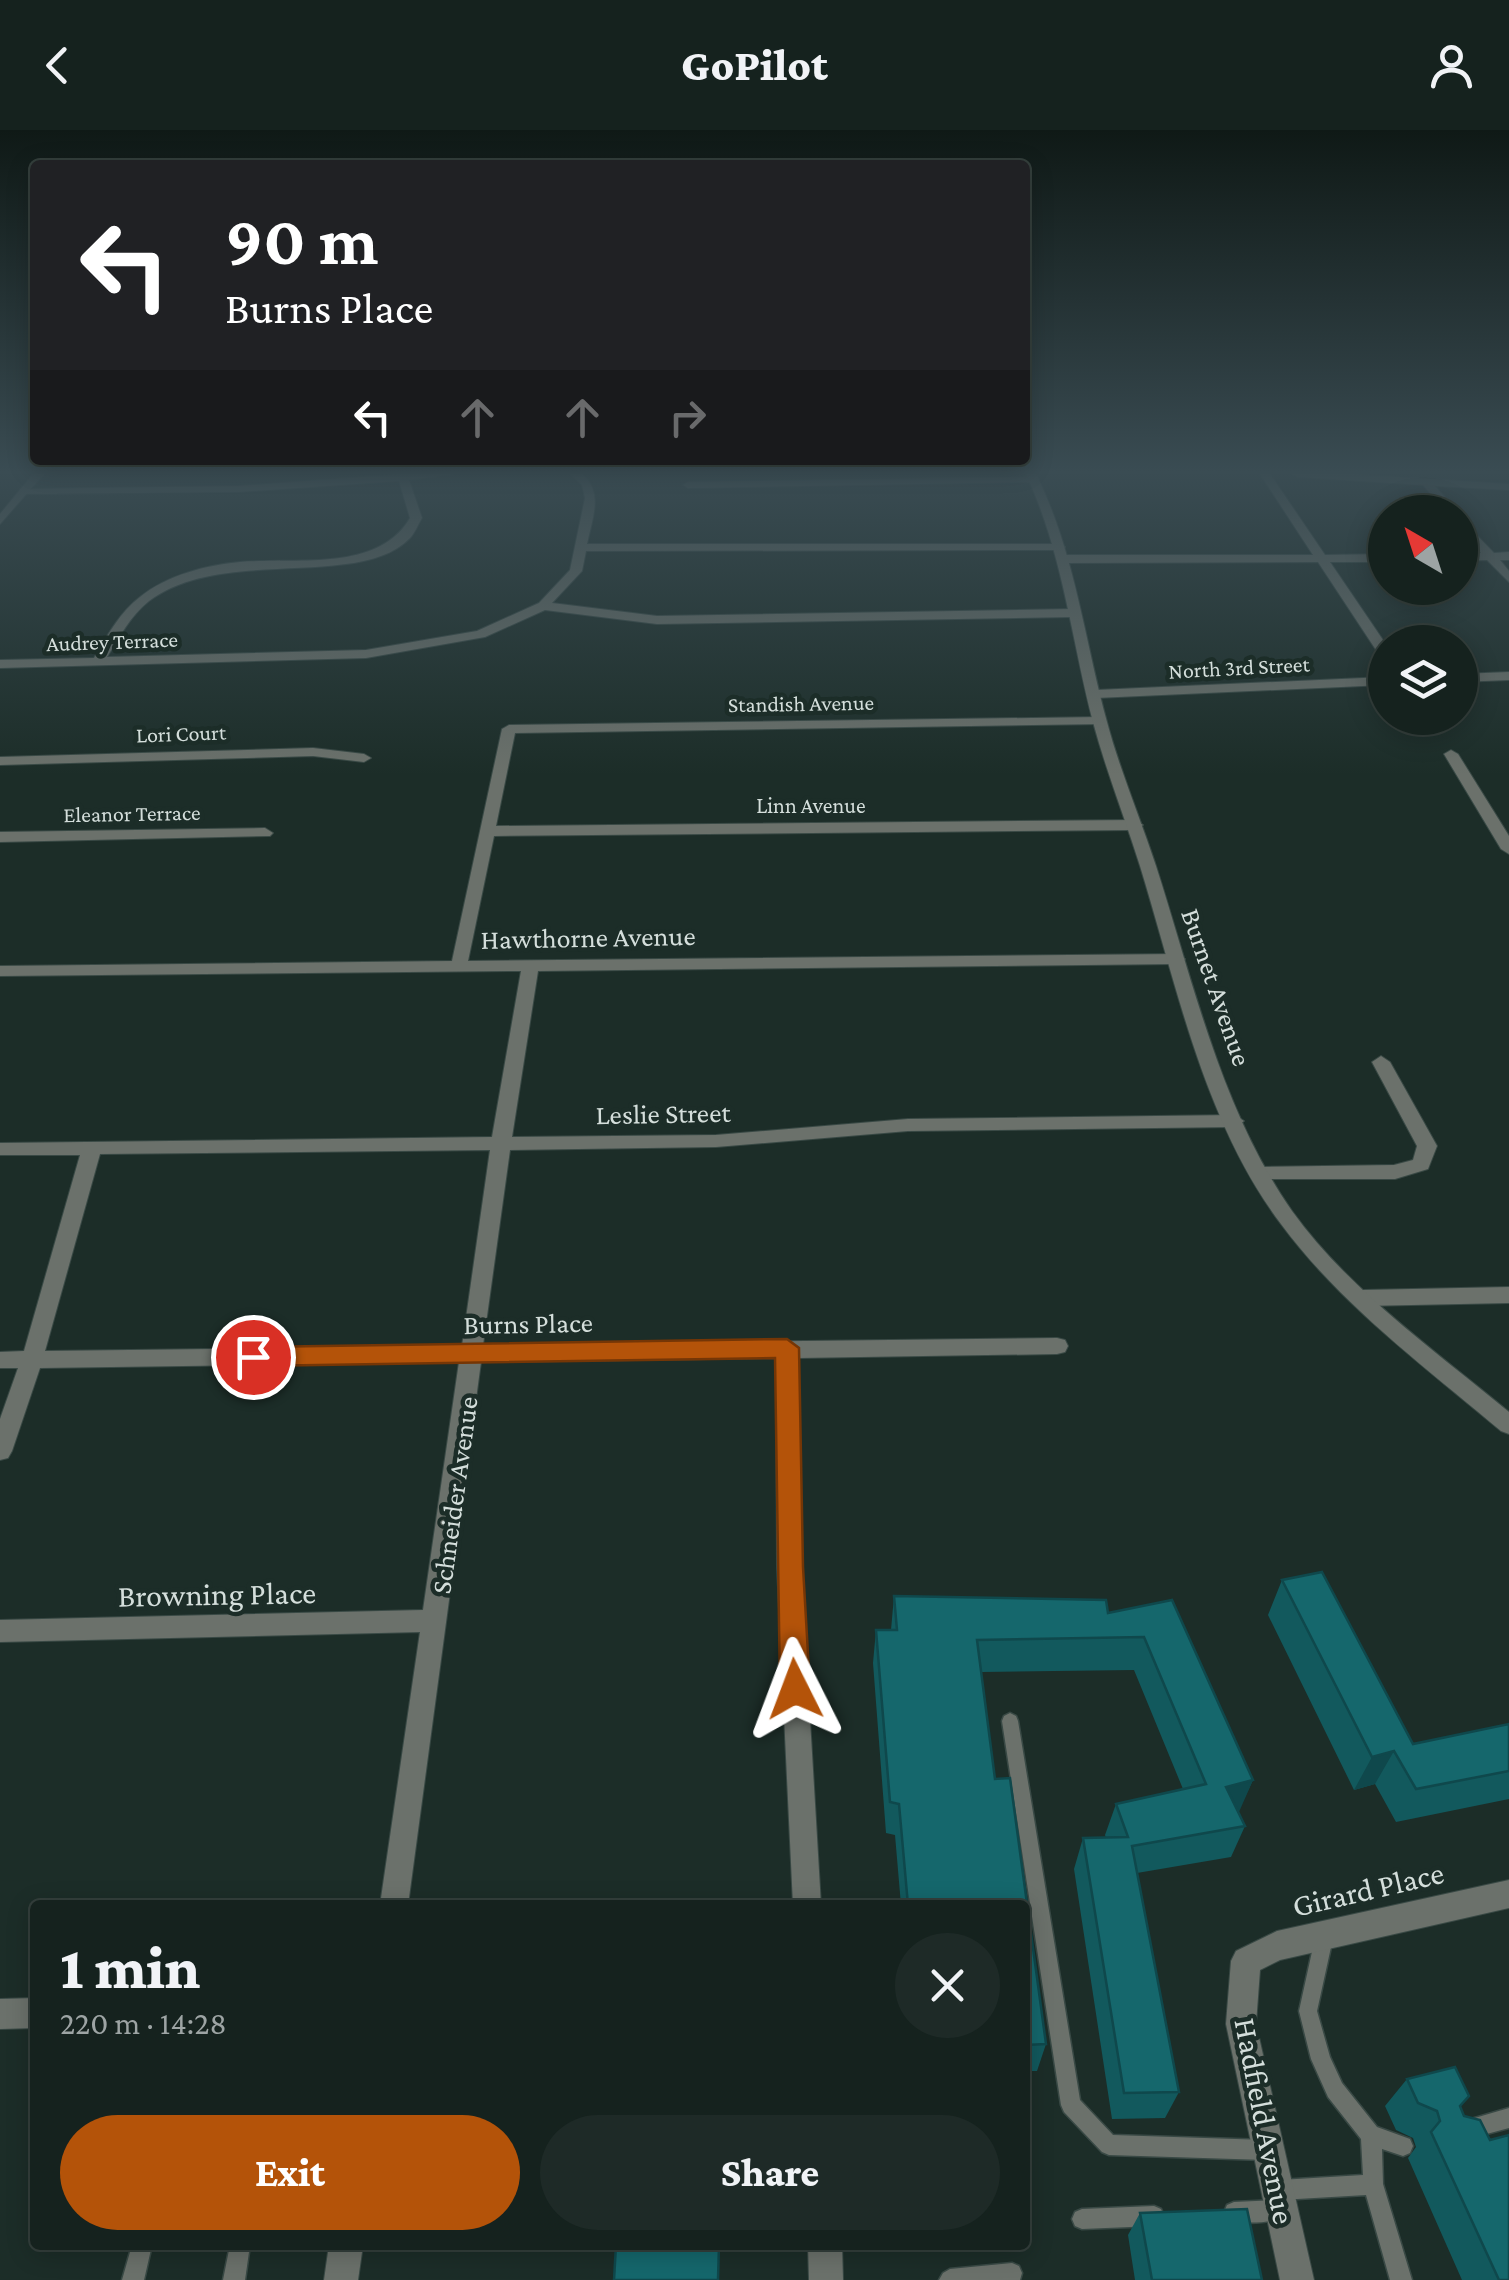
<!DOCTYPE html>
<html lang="en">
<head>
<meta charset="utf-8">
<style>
	:root { --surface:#15221e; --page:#1e2a27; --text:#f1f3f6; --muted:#9da4a4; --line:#343f3c; --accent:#b45309 }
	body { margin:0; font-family:"Crimson Pro",serif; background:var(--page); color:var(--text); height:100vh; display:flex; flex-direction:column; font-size:38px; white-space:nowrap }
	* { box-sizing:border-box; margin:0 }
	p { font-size:32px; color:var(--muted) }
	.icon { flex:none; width:55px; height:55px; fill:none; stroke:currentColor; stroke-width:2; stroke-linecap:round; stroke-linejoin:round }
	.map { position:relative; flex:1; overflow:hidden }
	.sheet { position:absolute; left:30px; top:1770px; width:1000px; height:350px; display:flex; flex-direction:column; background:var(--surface); border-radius:10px; box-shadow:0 5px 25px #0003,0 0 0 2px var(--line) }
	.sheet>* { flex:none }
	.banner { position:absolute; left:30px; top:30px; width:1000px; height:305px; border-radius:10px; box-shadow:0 5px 25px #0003,0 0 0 2px var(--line); background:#202124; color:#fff; overflow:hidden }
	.needle { width:65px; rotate:321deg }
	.tools { position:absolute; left:1368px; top:365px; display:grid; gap:20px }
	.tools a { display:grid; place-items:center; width:110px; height:110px; border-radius:50%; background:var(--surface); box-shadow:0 5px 25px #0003,0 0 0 2px var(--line); font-size:50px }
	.pin { position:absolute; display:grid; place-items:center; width:85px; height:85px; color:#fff; margin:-42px; border:5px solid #fff; border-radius:50%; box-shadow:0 2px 10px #0007 }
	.me { position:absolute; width:110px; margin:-55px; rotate:357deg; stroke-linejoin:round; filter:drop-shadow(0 0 8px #0008) }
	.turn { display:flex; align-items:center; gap:35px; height:210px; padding:0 30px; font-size:45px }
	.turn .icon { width:130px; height:130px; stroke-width:2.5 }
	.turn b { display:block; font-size:70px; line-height:85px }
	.lanes { display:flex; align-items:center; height:95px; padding:0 30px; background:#0003; justify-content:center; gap:50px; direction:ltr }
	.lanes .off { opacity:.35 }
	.round { display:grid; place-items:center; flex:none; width:105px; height:105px; border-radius:52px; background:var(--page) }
	.headline { display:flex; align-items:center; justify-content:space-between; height:170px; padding:0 30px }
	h1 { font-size:60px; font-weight:800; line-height:75px }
	.button { display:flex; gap:20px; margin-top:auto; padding:20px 30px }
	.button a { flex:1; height:115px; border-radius:60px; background:var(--accent); color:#fff; font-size:40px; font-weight:800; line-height:115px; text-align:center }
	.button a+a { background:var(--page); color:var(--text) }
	header { display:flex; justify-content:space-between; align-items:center; height:130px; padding:0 30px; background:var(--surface); font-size:45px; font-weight:800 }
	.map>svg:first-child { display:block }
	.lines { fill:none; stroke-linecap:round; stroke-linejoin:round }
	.service-casing { stroke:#394945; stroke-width:3 }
	.minor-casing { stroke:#394945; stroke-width:2 }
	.tertiary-casing { stroke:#394945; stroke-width:2 }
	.service { fill:#6b716b; fill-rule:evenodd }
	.minor { fill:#6b716b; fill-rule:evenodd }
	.tertiary { fill:#6b716b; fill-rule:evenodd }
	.wall { fill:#12595d }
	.shaded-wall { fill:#0f484c }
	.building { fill:#15676c; stroke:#0f484c; stroke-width:2.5 }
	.route { fill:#b45309; stroke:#753606; stroke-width:2.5 }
	.labels { text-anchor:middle; stroke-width:9; stroke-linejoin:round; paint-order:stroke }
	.far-street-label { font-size:22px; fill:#d4dedb; stroke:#1c2d28 }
	.street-label { font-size:28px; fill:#d4dedb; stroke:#1c2d28 }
	.near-street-label { font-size:32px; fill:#d4dedb; stroke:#1c2d28 }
</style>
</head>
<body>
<header><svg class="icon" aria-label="back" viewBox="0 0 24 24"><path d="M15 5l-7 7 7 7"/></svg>GoPilot<svg class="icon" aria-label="person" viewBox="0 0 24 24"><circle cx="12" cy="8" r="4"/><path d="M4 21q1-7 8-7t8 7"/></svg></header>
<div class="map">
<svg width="1509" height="2150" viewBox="0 0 1509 2150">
	<rect width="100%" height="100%" fill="#1c2d28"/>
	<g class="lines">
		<g class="service-casing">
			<path id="service" d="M1010,1583L1016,1586L1018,1591L1080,1970L1113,2005L1266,2010L1273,2013L1276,2020L1273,2027L1266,2030L1109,2025L1102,2022L1064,1982L1061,1975L1002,1591L1004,1586Z
				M1324,1799L1330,1802L1333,1808L1317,1881L1330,1927L1342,1953L1377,1997L1410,2009L1413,2016L1410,2023L1403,2026L1382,2019L1383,2054L1412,2150H1390L1366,2065L1280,2070L1273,2067L1270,2060L1273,2053L1280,2050L1363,2045L1361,2009L1328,1967L1311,1929L1299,1881L1315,1808L1318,1802Z
				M1509,1978V1998L1468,2009L1461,2006L1458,1999L1461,1992Z
				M1279,2070L1286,2073L1289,2080L1286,2087C1270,2093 1243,2095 1227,2089L1224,2082L1227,2075L1234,2072Z
				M1154,2076L1161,2079L1164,2086L1161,2093L1154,2096L1082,2099L1075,2096L1072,2089L1075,2082L1082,2079Z
				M132,2115H152L144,2150H122Z
				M230,2115H250L245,2150H223Z
				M1012,2133L1019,2136L1022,2143L1020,2150H939L943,2143L950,2139Z"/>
		</g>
		<g class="minor-casing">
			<path id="minor" d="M402,344H454L409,350L422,388C418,394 415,403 410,408C361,460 221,416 149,471C130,486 119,508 107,527L366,520L477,501L539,473L570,440L585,368L582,355L571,344H582C604,363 592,389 587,414H1059L1065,417L1059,420L586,421L582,441L552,473L657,486L1072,479L1078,483L1072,487L657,494L545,480L485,507L366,528L0,538V530L94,528C107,506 120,482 140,467C167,445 207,435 240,432C295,427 378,443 410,388L399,351L239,362L24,364L20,363V359L239,356Z
				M1260,344H1270L1325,425L1385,424V432H1330L1385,513V527L1380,526L1318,432L1063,433L1057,429L1063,425H1313Z
				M1293,344H1350L1509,354V360L1435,356L1458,382H1446L1423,355L1298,347Z
				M1038,347L1039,349L1034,352L688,358L683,355L688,352Z
				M1460,388L1494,423L1509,422V430H1500L1509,441V452L1487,430L1460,431V423H1481L1460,398Z
				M1509,542V550L1460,552V544Z
				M1385,547V555L1096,568L1089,564L1096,560Z
				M1099,587L1106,591L1104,594L515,603L496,696L1135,690L1143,695L1135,700L494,706L468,831L1177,824L1185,829L1177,834L538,841L512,1007L716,1005L908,989L1235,985L1244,991L1235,997L908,1001L716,1017L510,1020L483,1215L1057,1208L1065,1210L1068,1216L1065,1222L1057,1224L798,1228L801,1437L821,1775H793L777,1437L776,1228L481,1232L408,1775H380L420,1502L0,1512V1490L423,1480L459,1232L40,1238L12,1321L8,1328L0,1330V1289L18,1238H0V1222L24,1221L80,1025H0V1013L492,1007L521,841L0,846V836L452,831L502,599L509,595ZM490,1020L462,1216L45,1221L100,1024Z
				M313,618L364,624L371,628L364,632L313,626L0,635V627Z
				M1451,620L1458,624L1509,706V724L1501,719L1444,624Z
				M265,698L273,703L270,706L0,712V702Z
				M1381,926L1390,932L1437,1016L1428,1039L1395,1049H1253L1250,1044L1253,1039L1260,1037L1394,1035L1413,1030L1417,1016L1372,932Z
				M1509,1157V1173L1363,1176L1356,1174L1352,1168L1356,1162L1363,1160Z
				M1509,1750V1778L1280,1830L1260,1840L1256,1894L1314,2150H1280L1226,1894L1231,1831L1236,1821L1277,1801Z
				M35,1868V1898L0,1899V1869Z
				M329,2115H363L358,2150H324Z
				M808,2115H842L843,2150H809Z"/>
		</g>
		<g class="tertiary-casing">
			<path id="tertiary" d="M33,344H44L0,394V384Z
				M1026,344H1036C1075,423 1084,508 1107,592C1120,641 1140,687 1156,736C1193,851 1221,980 1292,1081C1349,1160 1434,1220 1509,1282V1304L1501,1301C1425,1237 1341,1175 1281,1094C1204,992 1177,856 1140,736C1125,688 1106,641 1093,592C1071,508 1063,423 1026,344Z"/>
		</g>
		<use href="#service" class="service"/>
		<use href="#minor" class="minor"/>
		<use href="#tertiary" class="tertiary"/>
	</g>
	<path class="wall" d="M1282,1450L1413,1614L1509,1594V1669L1396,1692L1375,1654L1354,1660L1268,1485Z
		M894,1466L1106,1470L1108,1483L1172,1470L1253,1650L1238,1682L1245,1696L1231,1727L1137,1743L1179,1962L1165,1988L1112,1989L1074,1739L1083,1708H1106L1105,1705L1116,1674L1183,1659L1134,1540L981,1542L995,1649L1010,1648L1046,1914L1037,1941H1025V1775H901L895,1705L886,1703L873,1533L876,1500H891Z
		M1407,1949L1460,1976L1509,2150H1462L1408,2028L1416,2017L1413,2008L1396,2000L1385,1976Z
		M1140,2083L1262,2150H1135L1128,2105Z"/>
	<path class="shaded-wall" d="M1394,1621L1375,1654L1354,1660L1372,1627Z
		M1253,1650L1239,1682L1213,1688L1226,1657Z"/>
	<path class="building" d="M1322,1442L1413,1614L1509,1594V1641L1416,1659L1394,1621L1372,1627L1282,1450Z
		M894,1466L1106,1470L1108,1483L1172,1470L1253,1650L1226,1657L1245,1696L1132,1716L1179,1962L1124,1963L1083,1708L1128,1707L1116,1674L1206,1654L1144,1507L977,1510L995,1649L1010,1648L1046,1914L1025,1915V1775H908L899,1674L890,1672L876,1500H897Z
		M1455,1937L1469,1966L1460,1976L1464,1986L1480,1990L1490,2010L1509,2005V2150H1499L1431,2002L1440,1991L1437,1981L1418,1973L1407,1949Z
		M1247,2079L1262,2150H1152L1140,2083Z
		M616,2115H719L718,2150H614Z"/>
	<linearGradient id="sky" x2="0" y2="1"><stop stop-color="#0f1916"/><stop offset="0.53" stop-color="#3a4c53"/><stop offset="1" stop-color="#3a4c53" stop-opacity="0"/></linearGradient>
	<rect width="1509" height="645" fill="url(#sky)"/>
	<path class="route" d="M787,1209L799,1218L803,1437L810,1559L806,1569L795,1572L785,1569L780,1559L775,1228L253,1236L241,1227L253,1217Z"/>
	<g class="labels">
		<g class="far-street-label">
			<text transform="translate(112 511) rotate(-2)" y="8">Audrey Terrace</text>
			<text transform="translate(1239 537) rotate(-3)" y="8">North 3rd Street</text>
			<text transform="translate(801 573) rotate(-1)" y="8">Standish Avenue</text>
			<text transform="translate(181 603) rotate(-2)" y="8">Lori Court</text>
			<text x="811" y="683">Linn Avenue</text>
			<text transform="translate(132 683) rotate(-1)" y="8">Eleanor Terrace</text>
		</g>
		<g class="street-label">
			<text transform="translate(588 807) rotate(-1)" y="10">Hawthorne Avenue</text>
			<text transform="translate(1217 857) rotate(71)" y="10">Burnet Avenue</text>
			<text transform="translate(663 983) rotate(-1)" y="10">Leslie Street</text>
			<text transform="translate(528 1193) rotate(-1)" y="10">Burns Place</text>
			<text transform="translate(454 1365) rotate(-82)" y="10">Schneider Avenue</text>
		</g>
		<g class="near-street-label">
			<text transform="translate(217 1464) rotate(-1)" y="11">Browning Place</text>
			<text transform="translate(1368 1759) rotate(-13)" y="11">Girard Place</text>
			<text transform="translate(1265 1991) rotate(79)" y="11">Hadfield Avenue</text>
		</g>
	</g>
</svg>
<div class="tools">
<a><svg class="needle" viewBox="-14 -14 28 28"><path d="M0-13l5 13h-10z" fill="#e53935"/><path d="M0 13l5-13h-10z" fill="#9da4a4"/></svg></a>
<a><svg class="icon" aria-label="layers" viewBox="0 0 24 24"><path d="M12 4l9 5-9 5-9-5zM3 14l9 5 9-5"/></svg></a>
</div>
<div class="pin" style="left:253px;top:1227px;background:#d93025"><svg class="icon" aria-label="arrive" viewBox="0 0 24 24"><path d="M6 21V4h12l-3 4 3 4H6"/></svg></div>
<svg class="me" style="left:795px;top:1559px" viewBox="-20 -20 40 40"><path d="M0-17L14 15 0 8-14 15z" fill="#b45309" stroke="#fff" stroke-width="4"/></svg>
<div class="banner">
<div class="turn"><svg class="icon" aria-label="left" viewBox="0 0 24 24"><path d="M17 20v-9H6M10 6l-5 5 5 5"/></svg><div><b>90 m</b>Burns Place</div></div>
<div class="lanes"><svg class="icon" aria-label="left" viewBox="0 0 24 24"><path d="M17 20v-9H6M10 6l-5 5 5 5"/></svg><svg class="icon off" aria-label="ahead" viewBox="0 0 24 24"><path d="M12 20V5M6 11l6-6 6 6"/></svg><svg class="icon off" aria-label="ahead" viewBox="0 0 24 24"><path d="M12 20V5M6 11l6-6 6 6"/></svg><svg class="icon off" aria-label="right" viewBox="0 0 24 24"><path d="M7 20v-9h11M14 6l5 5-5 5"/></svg></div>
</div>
<section class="sheet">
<div class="headline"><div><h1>1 min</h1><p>220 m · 14:28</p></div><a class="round"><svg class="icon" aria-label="close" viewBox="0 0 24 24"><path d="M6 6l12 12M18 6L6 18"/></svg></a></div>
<div class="button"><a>Exit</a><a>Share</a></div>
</section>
</div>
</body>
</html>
